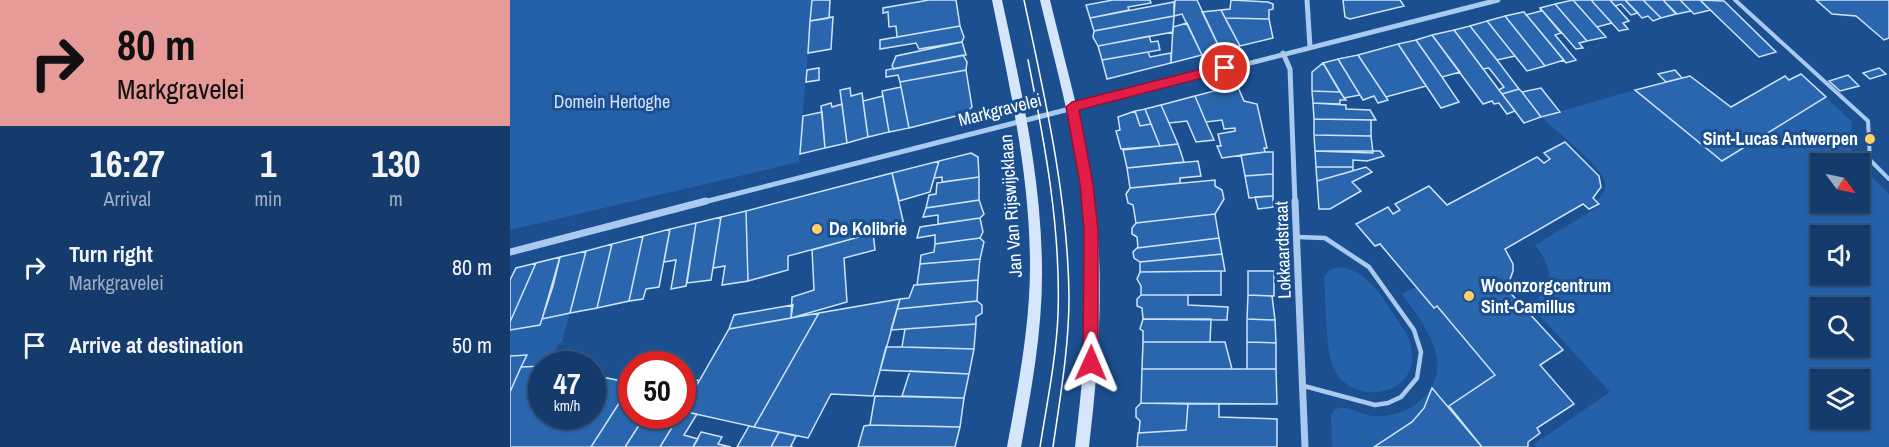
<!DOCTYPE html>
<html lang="en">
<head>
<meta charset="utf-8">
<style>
	:root { --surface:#143b6b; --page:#214673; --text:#f1f3f6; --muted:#9dadc1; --line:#33557e }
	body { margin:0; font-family:"Archivo Narrow",sans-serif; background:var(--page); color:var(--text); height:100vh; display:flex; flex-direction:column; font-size:22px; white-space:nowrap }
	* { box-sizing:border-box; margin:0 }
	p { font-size:20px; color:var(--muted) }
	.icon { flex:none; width:33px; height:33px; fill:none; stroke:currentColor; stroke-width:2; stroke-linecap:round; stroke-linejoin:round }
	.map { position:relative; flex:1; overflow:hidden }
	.sheet { display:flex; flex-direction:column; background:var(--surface); width:510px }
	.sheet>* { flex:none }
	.banner { background:#e69b98; color:#111; overflow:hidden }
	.needle { width:39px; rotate:123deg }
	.controls { position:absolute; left:1300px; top:153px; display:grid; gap:12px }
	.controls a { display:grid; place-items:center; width:60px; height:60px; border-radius:0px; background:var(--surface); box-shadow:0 2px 4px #0004,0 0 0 2px var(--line); font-size:30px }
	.speed { position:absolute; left:18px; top:351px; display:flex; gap:12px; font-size:30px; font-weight:700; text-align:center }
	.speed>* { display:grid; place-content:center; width:78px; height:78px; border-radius:50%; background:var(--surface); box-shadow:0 2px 4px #0004,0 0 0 2px var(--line); line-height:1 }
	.speed small { font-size:15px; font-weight:400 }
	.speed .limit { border:9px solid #d22; background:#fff; color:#111 }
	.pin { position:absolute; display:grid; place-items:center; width:51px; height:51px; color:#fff; margin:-26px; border:3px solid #fff; border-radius:50%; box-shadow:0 2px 6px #0007 }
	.me { position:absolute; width:66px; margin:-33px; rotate:1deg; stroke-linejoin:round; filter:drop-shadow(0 0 4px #0008) }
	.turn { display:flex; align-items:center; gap:21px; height:126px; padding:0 18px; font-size:27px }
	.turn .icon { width:78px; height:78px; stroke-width:2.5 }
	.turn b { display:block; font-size:42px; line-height:51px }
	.eta { display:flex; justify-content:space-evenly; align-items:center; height:102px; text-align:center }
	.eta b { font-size:36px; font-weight:800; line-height:42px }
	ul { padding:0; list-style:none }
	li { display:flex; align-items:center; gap:18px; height:78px; padding:0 18px }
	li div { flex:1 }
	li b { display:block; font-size:22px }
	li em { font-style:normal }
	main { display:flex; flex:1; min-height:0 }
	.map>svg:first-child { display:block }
	.green { fill:#2461a8; fill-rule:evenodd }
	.building { fill:#2a66ad; stroke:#cfe3fa; stroke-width:1.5 }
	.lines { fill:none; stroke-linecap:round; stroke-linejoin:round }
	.lane-far1 { stroke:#a9c9ee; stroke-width:4 }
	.lane { stroke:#a9c9ee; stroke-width:4.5 }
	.street-far1 { stroke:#a9c9ee; stroke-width:5 }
	.street { stroke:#a9c9ee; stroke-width:7 }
	.secondary { fill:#d6e6fa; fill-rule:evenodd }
	.tram { stroke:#fff; stroke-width:1.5 }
	.route { fill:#e11d48; stroke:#92132f; stroke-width:1.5 }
	.poi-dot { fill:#ffd166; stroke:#1b4f8f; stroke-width:2 }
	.labels { text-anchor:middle; stroke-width:6; stroke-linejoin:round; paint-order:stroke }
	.park-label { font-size:18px; fill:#cfe3fa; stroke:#1b4f8f }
	.street-label { font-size:18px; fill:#fff; stroke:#1b4f8f }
	.poi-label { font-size:18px; font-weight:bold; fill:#fff; stroke:#1b4f8f; text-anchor:start }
</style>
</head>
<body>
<main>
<section class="sheet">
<div class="banner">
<div class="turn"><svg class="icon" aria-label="right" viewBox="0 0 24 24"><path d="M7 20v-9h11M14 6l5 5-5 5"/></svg><div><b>80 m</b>Markgravelei</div></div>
</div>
<div class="eta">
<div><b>16:27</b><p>Arrival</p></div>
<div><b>1</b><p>min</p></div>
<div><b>130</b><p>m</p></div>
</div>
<ul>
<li><svg class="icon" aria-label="right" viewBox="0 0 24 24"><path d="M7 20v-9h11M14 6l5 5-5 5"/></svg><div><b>Turn right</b><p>Markgravelei</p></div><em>80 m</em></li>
<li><svg class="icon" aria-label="arrive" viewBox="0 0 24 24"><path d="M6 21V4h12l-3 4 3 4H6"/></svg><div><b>Arrive at destination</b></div><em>50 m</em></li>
</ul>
</section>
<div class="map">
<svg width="1379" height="447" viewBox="0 0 1379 447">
	<rect width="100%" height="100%" fill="#1b4f8f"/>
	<path class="green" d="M0,0H302L289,162L0,230Z
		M1125,90L1212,161L1316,97L1342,122L1341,156L1349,163L1311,164V202H1350V165L1379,194V447H1026L1024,444L1100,392L1020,305C1046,287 1043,268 1025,245L1091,205L1087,200C1092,196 1096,190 1095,183C1094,168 1044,129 1031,117ZM1311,236H1350V274H1311ZM1311,308H1350V346H1311ZM1311,380H1350V418H1311Z
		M829,267C861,269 880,311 897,334C923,396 843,410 824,369C815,351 816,299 814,277L820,270Z
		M906,287L923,308L927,306L985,375L984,378L939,406L922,388C916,411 888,439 865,447C853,447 834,447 822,447L821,416L824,410C837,403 849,415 863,416C880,417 898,412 911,400C948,366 914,325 892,294Z
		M60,313L52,342L49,343L40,364L11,367L16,355L0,356V330L29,325L32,319Z"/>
	<path class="building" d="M302,0H320L319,18L300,21Z
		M419,0H446L450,26L387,37L386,26L379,27L378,12L373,13V8Z
		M603,0H640L641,3L618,7L619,10L580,18L576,5Z
		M665,0H687L711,51L692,55L672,14L664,16Z
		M721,0L758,2L763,4V9L759,10V19L715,18L711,10L720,9Z
		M833,0H890L894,6L840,19L835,17Z
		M1063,0H1081L1102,23L1087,27Z
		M1063,0L1087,27L1096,37L1077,41L1045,4Z
		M1081,0H1100L1119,21L1113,23L1118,29L1109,31Z
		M1100,0H1115L1128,13L1121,15L1111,4L1105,6Z
		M1115,0H1133L1151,18L1143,21L1138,16L1132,18Z
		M1133,0H1153L1166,14L1151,18Z
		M1153,0H1170L1181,11L1167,14Z
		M1170,0H1190L1200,10L1184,14Z
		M1190,0L1214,1L1266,52L1249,57Z
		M1306,0H1379V38L1374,40L1346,16L1322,14Z
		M664,2V16L584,31L580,18Z
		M1045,4L1077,41L1069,43L1073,48L1066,49L1030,8Z
		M1030,8L1051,33L1045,35L1066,60L1056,63L1014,12L1016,15L1031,11Z
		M711,10L730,46L711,51L692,12Z
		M1013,12H1014L1054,60L1035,66L995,16Z
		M664,16L663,32L588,46L583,37L584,31Z
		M995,16L1035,66L1017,71L977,21Z
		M323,17L321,49L298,53L300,21Z
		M715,18L759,19L763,38L730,46Z
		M977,21L1005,56L987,60L960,26Z
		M677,23L692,55L661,63L663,27Z
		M450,26L454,37L452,42L409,49L406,43L370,49V40Z
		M960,26L987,60L1009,89L992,94L989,90L994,87L979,68L973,69L944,30Z
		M944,30L989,90L1005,111L997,114L989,103L984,104L982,101L973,104L922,35Z
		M922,35L950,72L932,77L906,40Z
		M639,36L641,42L648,41L650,50L592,60L588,46Z
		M906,40L932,77L949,102L931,108L888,44Z
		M452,42L456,55L384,69L382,66L386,56Z
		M888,44L916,86L876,97L848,55Z
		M638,52L640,57L661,53V63L597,79L592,60Z
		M453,55L457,62L456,70L390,82L388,75L376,77V70Z
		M848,55L878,100L868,103L864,96L853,100L828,59Z
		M828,59L850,95L834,98L813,63Z
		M813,63L830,92L802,91V72Z
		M309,68V80L296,82L297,70Z
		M1369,68L1376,74L1360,79L1353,73Z
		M456,70L462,107L454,114L399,128L390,82Z
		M1165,70L1172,78L1156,82L1148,74Z
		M1291,74L1316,97L1212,161L1125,90L1180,76L1221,107L1275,76L1279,80Z
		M1338,75L1349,86L1330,91L1319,81Z
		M727,85L734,101L747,104L757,148H754L755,152L712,158L707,146H711L708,134L725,131V128L714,129L712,120L696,122L685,96Z
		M391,87L399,128L379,132L372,91Z
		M340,88L341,96L352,93L358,137L337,143L330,90Z
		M1031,88L1050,112L1031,117L1012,92Z
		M1009,89L1012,92L1031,117L1014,123L992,94Z
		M802,91L830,92L836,100H830V104L803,103Z
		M373,96L379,132L358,137L353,101Z
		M685,96L696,122L704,140L686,142L677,121L659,123L651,105Z
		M321,103L322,107L332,104L337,143L315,148L311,106Z
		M803,103L836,105V109L860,110L866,120L804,119Z
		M651,105L659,123L668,144L650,146L635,109Z
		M635,109L641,124L630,126L625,111Z
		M625,111L630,126L641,124L650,146L611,149L606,131L610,130L608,117Z
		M312,112L315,148L290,154L293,116Z
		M804,119L861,120V136L804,135Z
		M804,135L861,136L863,153L805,151Z
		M1055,142L1089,176L1091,187L1083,198L1089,204L1079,209L1073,204L995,249L1003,264V271L999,282L994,286L1053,350L1030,365L1064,404L1027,428L1030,433L1018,442V447H972L939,406L985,375L927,306L924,308L870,244L865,246L846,224L878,207L883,214L890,210L885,204L919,186L937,205L1027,157L1034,163L1040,159L1034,153Z
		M668,144L674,162L617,168L613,150Z
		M805,151H870L874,156L857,161L843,160V167H806Z
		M755,152H763V174L735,176L731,155Z
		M461,153L468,157L469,177L432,182V177L424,178L429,161Z
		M429,161L420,192L389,201L382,173Z
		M688,161L691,176L670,178V183L620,188L617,168Z
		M806,167H843V171L807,181Z
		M856,167L862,172L842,182L851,191L820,209H809L807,181Z
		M382,173L394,225L278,256V270L238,281L236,211Z
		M763,174V196L739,198L735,176Z
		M469,177V200L416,208L419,195L426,194L427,183Z
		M705,180V186L712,190L714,199L705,214L626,223L623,205L618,203L616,194L620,188Z
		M763,196V207L748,209L745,197Z
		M469,200L474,214L470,218L428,224V215L413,217L416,208Z
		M236,211L238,281L212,285L215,266L203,268L211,217Z
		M705,214L709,238L628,248L627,237L622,234V228L626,223Z
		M211,217L201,280L177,283L186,223Z
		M470,218L473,232L470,238L425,244V235L407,238L410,227Z
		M186,223L176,286L161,289L166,260L154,262L160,229Z
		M160,229L149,287L136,289L133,299L119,301L133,236Z
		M363,233L365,250L334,258L337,302L281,318L282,297L304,290L302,250Z
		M133,236L119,301L87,308L102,244Z
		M470,238L474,242L470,259L410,264L411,255L424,252L425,244Z
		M709,238L712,254L630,262L624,258L623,252L627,248Z
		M102,244L87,308L60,313L76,251Z
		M76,251L60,313L32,319L50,257Z
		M712,254L715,271L630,272V262Z
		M50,257L43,286L30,325L0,330V322L26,263Z
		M470,259L468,280L407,285L410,264Z
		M26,263L0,322V280L6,268Z
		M711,271V295H631V286L627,279L630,272Z
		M738,271H764V296L738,295Z
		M468,280L467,301L387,309L390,299L399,298L404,285Z
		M631,295H678V305L718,307L717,320L633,319L632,308L627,306V299Z
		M738,295L762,296L765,320L737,319Z
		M390,299L363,396L321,394L298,438L244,427L309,313Z
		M467,301L472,305V313L466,317V324L381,330L387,309Z
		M283,305L281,318L219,329L224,315Z
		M309,313L244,427L172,411L219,329Z
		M633,319H701L700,342H633V331L630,329Z
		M737,319L765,320L766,343L737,342Z
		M466,324L464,349L392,347L395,329Z
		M633,342H715L722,369H632Z
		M737,342L766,343V369H737Z
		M376,347H392L464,349L459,374L370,370Z
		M17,355L11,367L0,392V356Z
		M32,366V416H82V375L122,383L81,447H0V392L11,367Z
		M632,369H766L767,404L631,403Z
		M400,371L459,374L454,398L392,396Z
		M187,380L189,381L172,409V383L184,385Z
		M122,383V416H135L115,447H81Z
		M922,388L972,447H864L902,422L914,408Z
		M365,396L454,398L450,427L360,425Z
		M631,403L678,404L676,430L629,433L630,421L626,417V408Z
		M678,404H709V417L767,419V447H627L628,433L676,430Z
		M172,411L187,414L174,435L188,439L183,447H150L169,416H172Z
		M135,416H169L150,447H115Z
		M239,426L269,432L261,447H227Z
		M354,426L360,425L450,427L445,447H348Z
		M191,432L212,437L208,444L221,447H183Z
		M269,432L286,436L281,446L283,447H261Z"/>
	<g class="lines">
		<path class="lane-far1" d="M1225,0L1358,121L1360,160L1379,179"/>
		<path class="lane" d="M787,237L815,238L859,267L904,330L911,352L907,378L891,397L878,403L865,405L794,386"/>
		<path class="street-far1" d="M797,0L800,47
			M773,53L780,69L785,203
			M190,203L988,0"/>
		<path class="street" d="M785,201L795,447
			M0,252L196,201"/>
		<path class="secondary" d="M482,0H492C511,88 531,176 532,266C533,327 522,387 511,447H497C508,387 520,327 520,266C520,176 500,88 482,0Z
			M530,0H540C557,71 578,141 586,214C594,292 588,370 579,447H565C574,370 581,292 574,215C567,142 547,71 530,0Z"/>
		<path class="tram" d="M514,0C535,98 558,197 559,297C559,348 550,398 543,447
			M518,60C535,144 551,229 548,315C546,359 537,403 530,447"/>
	</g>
	<path class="route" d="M715,63L719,65V71L569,110L583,184L588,230V363L586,368L581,370L575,368L573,363L574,230L570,184L556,107L562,102Z"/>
	<g class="poi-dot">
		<circle cx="1360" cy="139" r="6"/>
		<circle cx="307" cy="229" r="6"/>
		<circle cx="959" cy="296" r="6"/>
	</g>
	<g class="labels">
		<g class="park-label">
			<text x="102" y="108">Domein Hertoghe</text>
		</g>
		<g class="street-label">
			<text transform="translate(490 110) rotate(-14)" y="6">Markgravelei</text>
			<text transform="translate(501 206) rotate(-94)" y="6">Jan Van Rijswijcklaan</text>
			<text transform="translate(773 250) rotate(-92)" y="6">Lokkaardstraat</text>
		</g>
		<g class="poi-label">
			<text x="1348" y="145" text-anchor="end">Sint-Lucas Antwerpen</text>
			<text x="319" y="235">De Kolibrie</text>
			<text x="971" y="292">Woonzorgcentrum<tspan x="971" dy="21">Sint-Camillus</tspan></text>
		</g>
	</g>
</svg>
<div class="controls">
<a><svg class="needle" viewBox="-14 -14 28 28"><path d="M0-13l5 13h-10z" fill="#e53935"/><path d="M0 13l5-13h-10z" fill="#9dadc1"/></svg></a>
<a><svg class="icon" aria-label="sound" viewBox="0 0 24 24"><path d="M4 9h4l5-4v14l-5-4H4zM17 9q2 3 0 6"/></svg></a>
<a><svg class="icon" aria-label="search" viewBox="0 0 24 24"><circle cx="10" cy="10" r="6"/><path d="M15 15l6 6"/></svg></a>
<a><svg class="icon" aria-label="layers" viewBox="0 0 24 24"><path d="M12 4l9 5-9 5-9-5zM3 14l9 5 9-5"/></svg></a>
</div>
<div class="speed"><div>47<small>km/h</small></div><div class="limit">50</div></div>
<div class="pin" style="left:715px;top:68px;background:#d93025"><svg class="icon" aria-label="arrive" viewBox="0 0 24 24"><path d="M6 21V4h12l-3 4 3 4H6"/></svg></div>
<svg class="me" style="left:581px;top:363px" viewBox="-20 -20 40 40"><path d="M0-17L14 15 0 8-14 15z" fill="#e11d48" stroke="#fff" stroke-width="4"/></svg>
</div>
</main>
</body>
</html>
